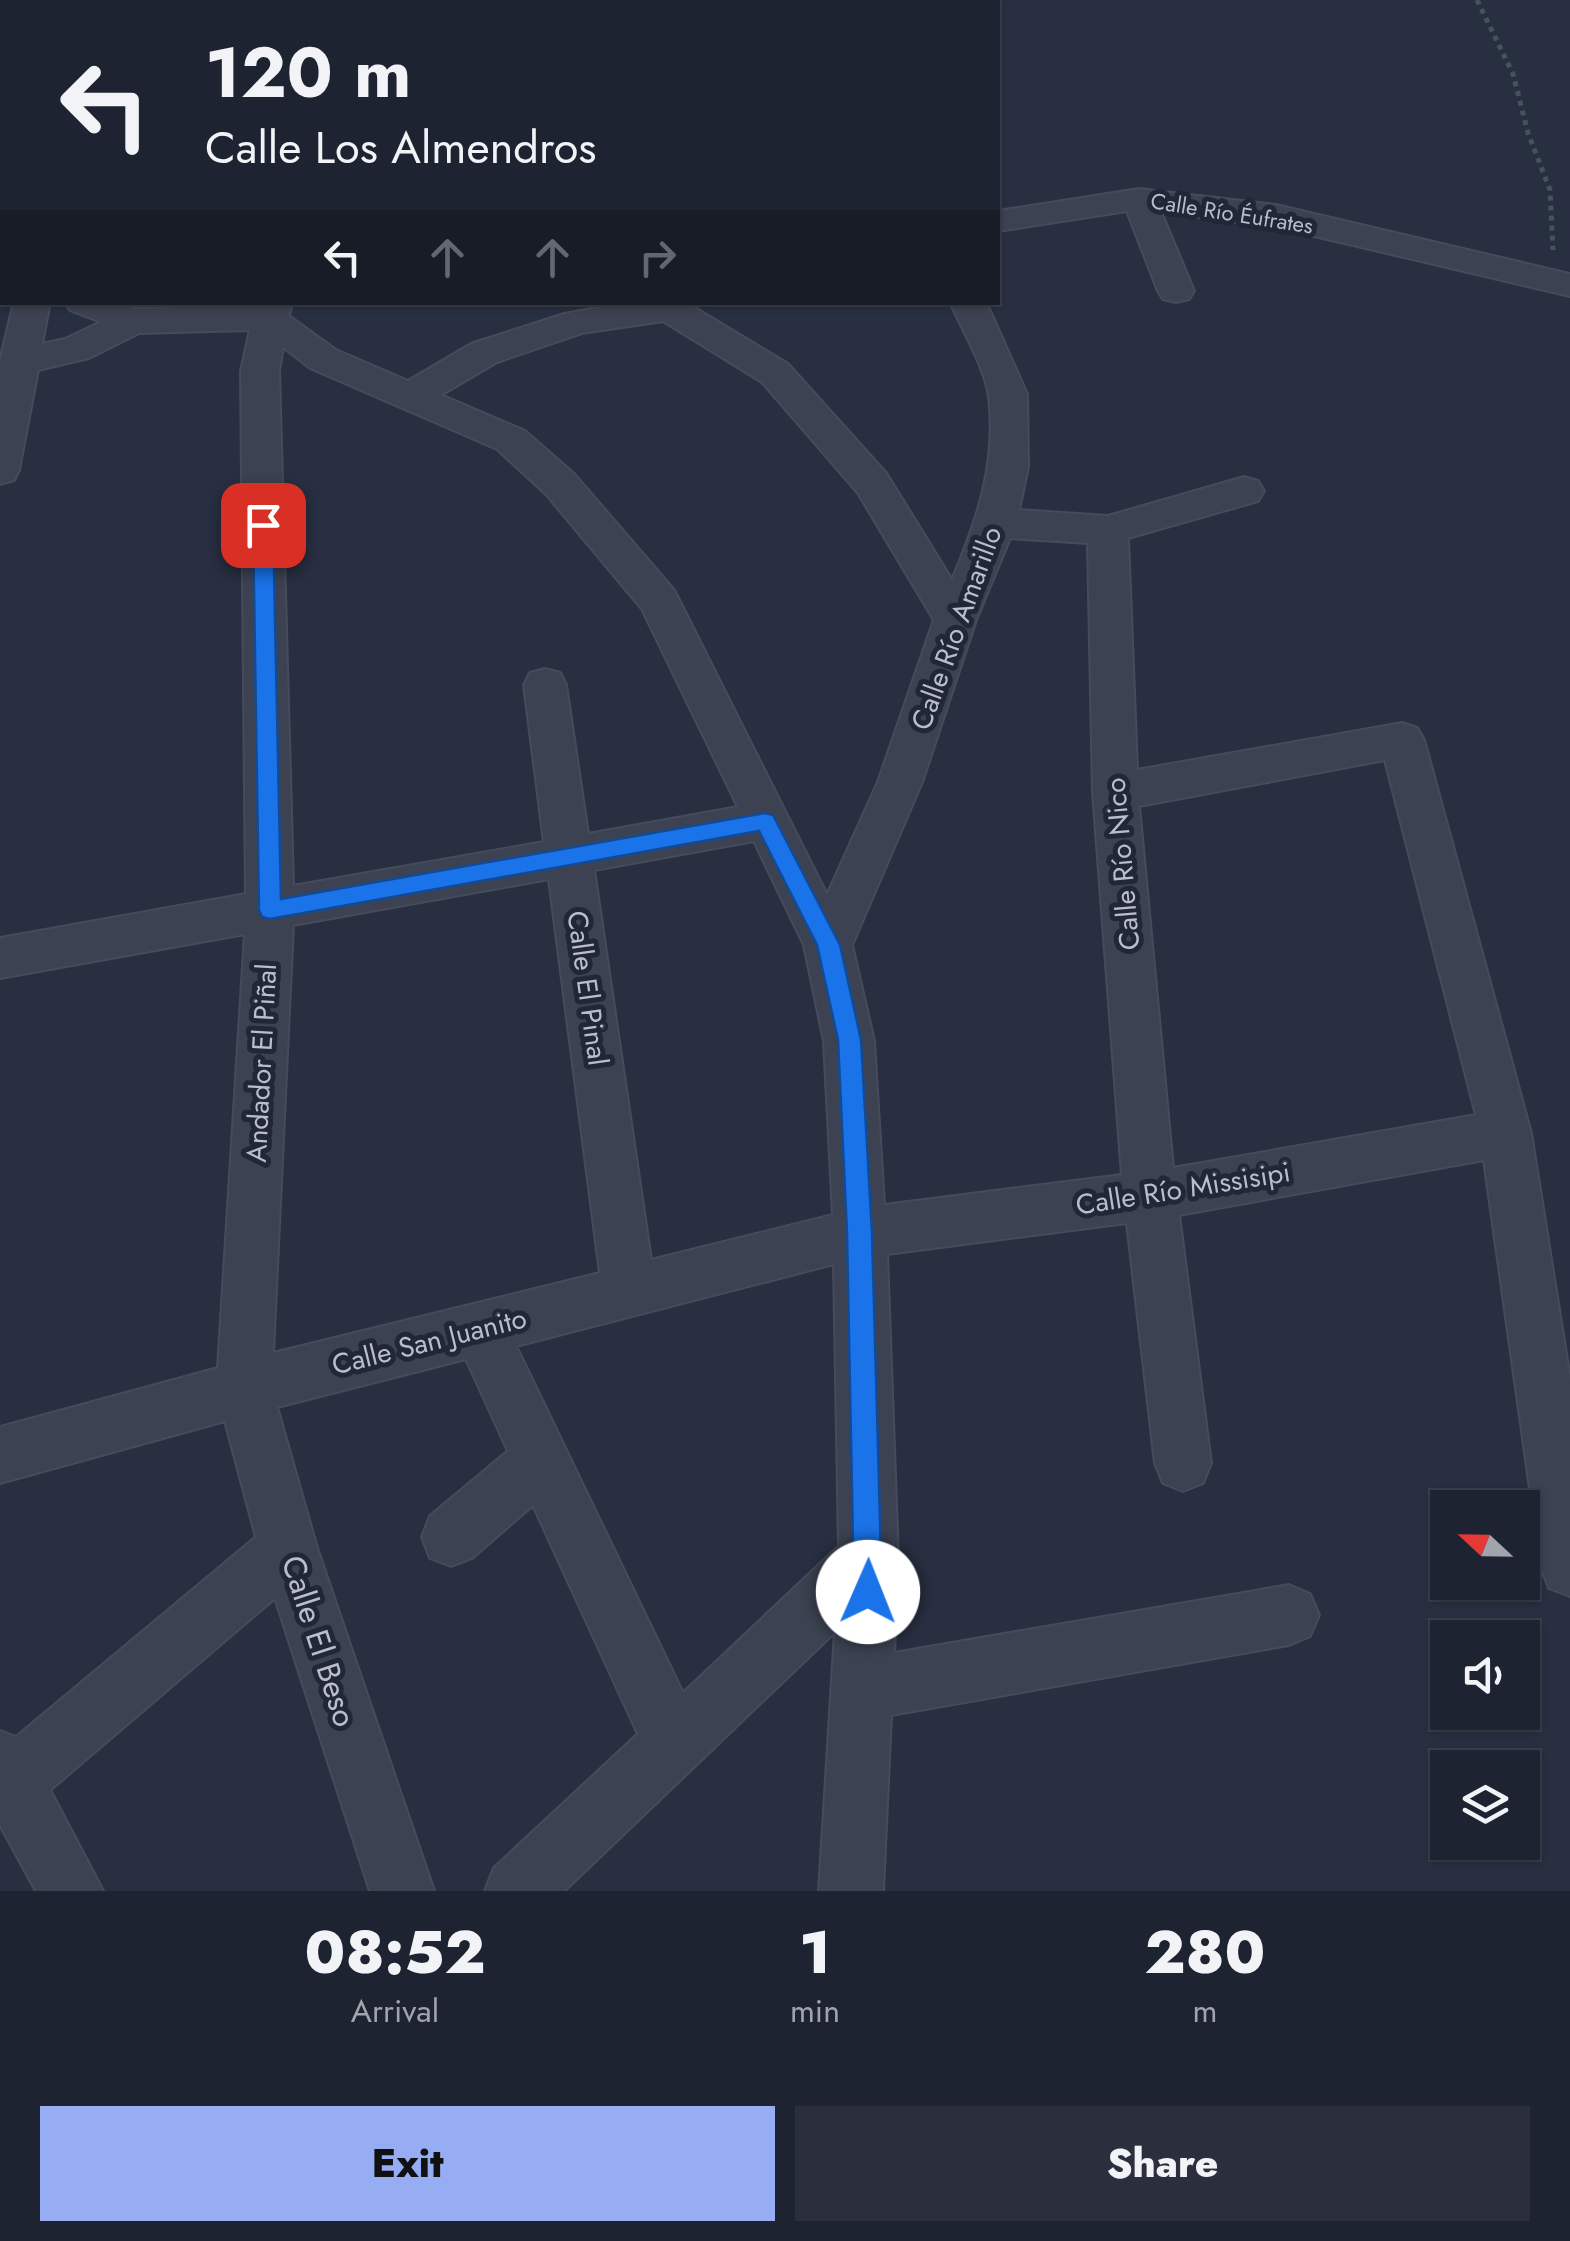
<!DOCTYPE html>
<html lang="en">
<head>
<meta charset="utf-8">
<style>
	:root { --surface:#1e2331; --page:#2b2f3d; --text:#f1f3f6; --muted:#a1a4ab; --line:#3c404d; --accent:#97adf3 }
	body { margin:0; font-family:Jost,sans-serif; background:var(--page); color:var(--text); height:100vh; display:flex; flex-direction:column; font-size:38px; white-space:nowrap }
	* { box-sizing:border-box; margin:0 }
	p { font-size:32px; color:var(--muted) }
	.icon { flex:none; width:55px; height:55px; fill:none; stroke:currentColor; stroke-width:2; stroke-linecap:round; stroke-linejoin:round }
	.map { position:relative; height:1891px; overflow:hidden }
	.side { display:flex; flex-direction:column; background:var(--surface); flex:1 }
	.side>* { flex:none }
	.banner { position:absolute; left:0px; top:0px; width:1000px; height:305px; box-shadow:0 2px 8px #0004,0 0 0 2px var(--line); background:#1e2331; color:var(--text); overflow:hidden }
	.needle { width:65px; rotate:292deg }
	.buttons { position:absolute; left:1430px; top:1490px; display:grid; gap:20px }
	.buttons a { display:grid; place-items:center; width:110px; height:110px; border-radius:0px; background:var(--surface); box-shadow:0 2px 8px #0004,0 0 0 2px var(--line); font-size:50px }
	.pin { position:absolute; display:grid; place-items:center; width:85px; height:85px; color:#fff; margin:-42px; border-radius:20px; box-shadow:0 5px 15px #0006 }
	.me { position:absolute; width:110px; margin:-55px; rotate:1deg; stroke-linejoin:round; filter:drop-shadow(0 0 8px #0008) }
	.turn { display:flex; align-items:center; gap:35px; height:210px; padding:0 40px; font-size:45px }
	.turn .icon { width:130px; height:130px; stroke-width:2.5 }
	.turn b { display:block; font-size:70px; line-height:85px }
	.lanes { display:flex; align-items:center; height:95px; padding:0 40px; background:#0003; justify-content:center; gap:50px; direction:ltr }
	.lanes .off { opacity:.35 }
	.eta { display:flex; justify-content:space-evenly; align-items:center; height:170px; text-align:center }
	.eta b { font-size:60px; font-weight:800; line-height:70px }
	.action { display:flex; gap:20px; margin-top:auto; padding:20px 40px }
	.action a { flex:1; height:115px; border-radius:0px; background:var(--accent); color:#111; font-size:40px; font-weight:800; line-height:115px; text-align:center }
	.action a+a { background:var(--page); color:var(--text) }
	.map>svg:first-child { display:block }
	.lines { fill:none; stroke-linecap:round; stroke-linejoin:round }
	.minor-casing { stroke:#464b5a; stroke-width:4 }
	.path { stroke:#44555a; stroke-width:5; stroke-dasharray:5 5; stroke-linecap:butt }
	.minor { fill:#3c4251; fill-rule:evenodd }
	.route { fill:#1a73e8; stroke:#114b97; stroke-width:2.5 }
	.labels { text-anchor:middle; stroke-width:10; stroke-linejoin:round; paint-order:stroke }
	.far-street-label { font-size:22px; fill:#babecb; stroke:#212737 }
	.street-label { font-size:28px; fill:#babecb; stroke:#212737 }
	.near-street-label { font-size:32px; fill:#babecb; stroke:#212737 }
</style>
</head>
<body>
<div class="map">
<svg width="1570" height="1891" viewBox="0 0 1570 1891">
	<rect width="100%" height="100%" fill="#282f41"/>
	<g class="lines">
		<g class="minor-casing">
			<path id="minor" d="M96,0H126V2H96Z
				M1139,189L1276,205L1570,274V296L1276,227L1161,212L1194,291L1189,299L1176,302L1163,299L1158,291L1127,211L998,231V211Z
				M0,237L2,238V261L0,260Z
				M14,302H50L42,344L65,339L101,322L70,310L65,302H119L136,309L292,302L289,316L336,350L408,381L471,344L564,314L629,302H685L788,364L886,473L952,580C977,521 997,463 989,397C986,370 962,329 950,302H986L1027,394L1028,467L1019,510L1108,516L1244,477L1258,481L1264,491L1258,501L1128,538L1137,770L1402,723L1417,728L1424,740L1531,1133L1570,1379V1596L1549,1588L1541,1567L1484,1160L1179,1215L1211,1463L1203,1483L1183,1491L1163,1483L1155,1463L1127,1223L887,1254L898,1559L894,1653L1289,1585L1310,1594L1319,1615L1310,1636L1289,1645L891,1715L883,1891H819L835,1632L564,1891H485L494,1868L638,1734L533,1505L472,1558L451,1566L430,1558L422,1537L430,1516L508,1451L466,1359L277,1407L317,1548L434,1891H370L275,1598L50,1790L103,1891H36L0,1825V1731L16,1737L256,1537L225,1421L0,1483V1427L218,1368L245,934L0,978V938L246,894L241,371L250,330L139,333L89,358L38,370L19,470L14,480L0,484V361ZM663,321L762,382L858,493L934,620L878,782L827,895L674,590L574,474L525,431L441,395L497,362L582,333ZM283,347L310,368L497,449L546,494L642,609L738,807L588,834L566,685L560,673L545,669L530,673L524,685L544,842L293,886L279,371ZM1010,538L1088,543L1093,792L1122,1175L884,1205L874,1041L852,945L922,782L976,620ZM1385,760L1476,1115L1173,1168L1139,806ZM754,841L804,945L824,1041L833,1215L651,1260L594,870ZM549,879L600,1273L273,1353L293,925ZM834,1264L839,1546L683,1693L516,1346Z"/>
		</g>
		<path class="path" d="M1477,0L1513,74L1528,133L1550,190L1553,250"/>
		<use href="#minor" class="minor"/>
	</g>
	<path class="route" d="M263,518L273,525L281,899L765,813L773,815L840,945L861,1040L872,1233L882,1592L878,1602L868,1606L858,1602L854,1592L847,1233L838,1040L817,945L759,831L270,919L262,917L259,910L253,525Z"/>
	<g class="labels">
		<g class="far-street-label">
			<text transform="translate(1232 213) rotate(9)" y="8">Calle Río Éufrates</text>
		</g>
		<g class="street-label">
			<text transform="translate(956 628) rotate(-70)" y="10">Calle Río Amarillo</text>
			<text transform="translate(1122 864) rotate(-95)" y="10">Calle Río Nico</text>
			<text transform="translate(588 988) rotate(82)" y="10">Calle El Pinal</text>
			<text transform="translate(261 1063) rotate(-87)" y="10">Andador El Piñal</text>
			<text transform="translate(1183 1188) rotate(-9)" y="10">Calle Río Missisipi</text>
			<text transform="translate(429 1341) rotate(-14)" y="10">Calle San Juanito</text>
		</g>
		<g class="near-street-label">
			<text transform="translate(319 1641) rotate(72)" y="11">Calle El Beso</text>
		</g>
	</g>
</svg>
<div class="buttons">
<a><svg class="needle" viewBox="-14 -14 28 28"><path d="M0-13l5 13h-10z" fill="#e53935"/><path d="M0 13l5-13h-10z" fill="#a1a4ab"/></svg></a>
<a><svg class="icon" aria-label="sound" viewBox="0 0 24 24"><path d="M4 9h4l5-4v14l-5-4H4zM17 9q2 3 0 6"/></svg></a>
<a><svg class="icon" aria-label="layers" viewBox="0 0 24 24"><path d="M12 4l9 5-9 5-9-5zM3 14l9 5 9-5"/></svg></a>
</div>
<div class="pin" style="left:263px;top:525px;background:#d93025"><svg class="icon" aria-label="arrive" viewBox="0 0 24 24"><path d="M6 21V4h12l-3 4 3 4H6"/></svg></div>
<svg class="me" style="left:868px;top:1592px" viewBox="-20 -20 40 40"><circle r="19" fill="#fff"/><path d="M0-13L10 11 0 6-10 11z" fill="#1a73e8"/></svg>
<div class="banner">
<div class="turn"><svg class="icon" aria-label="left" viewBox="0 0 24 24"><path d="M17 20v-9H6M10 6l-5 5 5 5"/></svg><div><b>120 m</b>Calle Los Almendros</div></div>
<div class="lanes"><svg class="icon" aria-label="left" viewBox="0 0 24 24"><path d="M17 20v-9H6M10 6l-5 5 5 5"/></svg><svg class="icon off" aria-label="ahead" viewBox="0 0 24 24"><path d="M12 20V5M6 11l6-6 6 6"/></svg><svg class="icon off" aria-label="ahead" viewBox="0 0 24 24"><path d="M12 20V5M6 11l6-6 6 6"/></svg><svg class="icon off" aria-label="right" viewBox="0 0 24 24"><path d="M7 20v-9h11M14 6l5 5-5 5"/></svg></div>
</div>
</div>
<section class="side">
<div class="eta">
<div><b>08:52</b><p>Arrival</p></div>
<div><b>1</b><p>min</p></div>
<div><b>280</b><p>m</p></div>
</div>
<div class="action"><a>Exit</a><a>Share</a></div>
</section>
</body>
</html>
